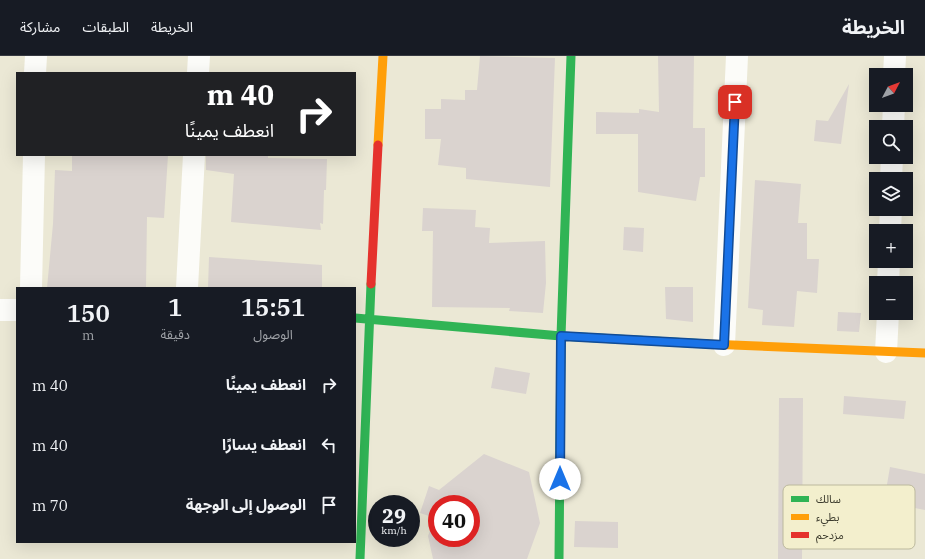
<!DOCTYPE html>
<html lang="ar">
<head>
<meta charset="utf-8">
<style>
	:root { --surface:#171b24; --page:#242831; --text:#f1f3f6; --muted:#9ea1a6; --line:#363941 }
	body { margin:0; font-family:"IBM Plex Serif","Noto Sans Arabic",serif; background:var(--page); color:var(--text); direction:rtl; height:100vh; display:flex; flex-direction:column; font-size:15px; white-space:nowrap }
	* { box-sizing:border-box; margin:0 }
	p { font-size:13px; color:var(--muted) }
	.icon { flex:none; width:22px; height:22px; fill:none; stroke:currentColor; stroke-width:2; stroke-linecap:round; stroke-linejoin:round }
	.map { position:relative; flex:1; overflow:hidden; direction:ltr }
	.panel { position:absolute; left:16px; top:231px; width:340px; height:256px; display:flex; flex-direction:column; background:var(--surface); border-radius:0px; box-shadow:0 4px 16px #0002; direction:rtl }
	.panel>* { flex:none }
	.banner { position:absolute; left:16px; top:16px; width:340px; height:84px; border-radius:0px; box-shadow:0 4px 16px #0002; direction:rtl; background:#202124; color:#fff; overflow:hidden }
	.needle { width:26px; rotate:49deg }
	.buttons { position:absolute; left:869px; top:12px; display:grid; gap:8px }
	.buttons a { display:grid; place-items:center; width:44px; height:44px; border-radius:0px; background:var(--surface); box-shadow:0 4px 16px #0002; font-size:20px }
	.speed { position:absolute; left:368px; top:439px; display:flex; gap:8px; font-size:20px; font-weight:700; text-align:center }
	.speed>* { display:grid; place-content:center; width:52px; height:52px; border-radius:50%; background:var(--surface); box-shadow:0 4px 16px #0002; line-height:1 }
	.speed small { font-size:10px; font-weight:400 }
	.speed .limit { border:6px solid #d22; background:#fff; color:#111 }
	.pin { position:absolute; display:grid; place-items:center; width:34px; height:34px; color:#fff; margin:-17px; border-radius:8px; box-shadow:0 2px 6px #0006 }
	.me { position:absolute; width:44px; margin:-22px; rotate:0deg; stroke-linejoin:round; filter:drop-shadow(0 0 3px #0008) }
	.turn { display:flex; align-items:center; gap:14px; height:84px; padding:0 16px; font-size:18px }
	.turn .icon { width:52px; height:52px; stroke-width:2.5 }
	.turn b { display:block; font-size:28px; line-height:34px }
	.eta { display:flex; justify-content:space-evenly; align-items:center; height:68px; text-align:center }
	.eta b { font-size:24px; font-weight:600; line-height:28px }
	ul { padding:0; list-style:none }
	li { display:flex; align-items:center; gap:12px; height:60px; padding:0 16px }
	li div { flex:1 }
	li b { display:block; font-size:15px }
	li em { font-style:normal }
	header { display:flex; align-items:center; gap:24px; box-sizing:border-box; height:56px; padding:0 20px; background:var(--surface); border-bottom:1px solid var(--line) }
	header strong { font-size:19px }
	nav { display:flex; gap:22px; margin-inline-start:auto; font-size:14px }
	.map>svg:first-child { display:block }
	.building { fill:#dad3cf; fill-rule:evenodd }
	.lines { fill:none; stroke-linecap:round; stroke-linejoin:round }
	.street { stroke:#fcfcf9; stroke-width:22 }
	.fast { stroke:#30b455; stroke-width:9 }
	.slow { stroke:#ff9f0a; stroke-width:9 }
	.jam { stroke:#e5322d; stroke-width:9 }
	.route-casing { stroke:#114b97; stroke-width:10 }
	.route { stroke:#1a73e8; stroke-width:7 }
	.key { fill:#f3efcd; stroke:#bcb99d; stroke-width:1 }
	.key-label { font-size:11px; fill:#3c3b2d }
</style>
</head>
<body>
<header>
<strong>الخريطة</strong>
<nav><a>الخريطة</a><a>الطبقات</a><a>مشاركة</a></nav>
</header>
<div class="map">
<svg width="925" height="503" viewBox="0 0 925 503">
	<rect width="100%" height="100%" fill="#ebe8d5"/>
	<path class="building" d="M480,0L555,2L550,131L466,123V112L438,109L441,83H425V53H441V43L465,44V34H477Z
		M658,0H694L693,72H705V121H700L696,145L638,136V78H596V56L639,57V53L659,56Z
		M849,28L841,88L814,85L816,64L828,65Z
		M72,99H168L164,162L147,161L146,232H47L53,168L55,114L72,115Z
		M206,99H268V102L327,103L326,134H324L323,168L320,167L321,174L231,166L234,118L206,114Z
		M755,124L801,128L798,167H807V203H819L817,237L797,235L794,271L762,269L763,254L748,252Z
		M423,152L476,154L475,171L490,172L489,187L545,185L546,227L543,257L509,255L510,252L432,251L433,175H422Z
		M624,171L644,172L643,196L623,194Z
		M209,201L322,209V232H208Z
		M665,231H693V266L666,263Z
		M838,256L861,257L859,276L837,275Z
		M495,311L530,317L526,338L491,332Z
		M844,340L906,345L904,363L843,358Z
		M779,342H803L802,503H778Z
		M484,398L529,416L540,467L527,503H433L428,480L435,462L420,457L429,430L439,434ZM437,448H471V482H437Z
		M890,411L925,418V454L884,446Z
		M575,465L618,466V492L574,491Z"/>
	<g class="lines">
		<path class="street" d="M35,17L36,0
			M198,17L199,0
			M894,19L895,0
			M893,71L894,49
			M891,123L892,101
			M890,175L891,153
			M888,227L889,205
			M31,232L34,99
			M187,232L194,99
			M0,254H17
			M724,289L737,0
			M886,296L888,257"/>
		<path class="fast" d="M355,262L561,280L708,288
			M360,503L371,228
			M559,503L561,280L571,0"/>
		<path class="slow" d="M378,89L383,0
			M708,288L925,297"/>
		<path class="jam" d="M371,228L378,89"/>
	</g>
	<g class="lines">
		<g class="route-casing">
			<path id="route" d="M560,423L561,280L724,289L735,46"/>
		</g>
		<use href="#route" class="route"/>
	</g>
	<rect x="783" y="429" width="132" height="64" rx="6" class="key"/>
	<rect x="791" y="440" width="18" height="6" fill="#30b455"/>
	<rect x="791" y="458" width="18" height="6" fill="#ff9f0a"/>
	<rect x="791" y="476" width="18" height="6" fill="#e5322d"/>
	<g class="key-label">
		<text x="816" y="447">سالك</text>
		<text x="816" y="465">بطيء</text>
		<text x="816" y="483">مزدحم</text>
	</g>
</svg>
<div class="buttons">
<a><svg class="needle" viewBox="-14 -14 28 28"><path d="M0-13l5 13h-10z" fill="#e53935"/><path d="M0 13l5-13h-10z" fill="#9ea1a6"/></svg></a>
<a><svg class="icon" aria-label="search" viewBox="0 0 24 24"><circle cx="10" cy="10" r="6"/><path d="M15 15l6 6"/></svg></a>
<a><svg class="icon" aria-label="layers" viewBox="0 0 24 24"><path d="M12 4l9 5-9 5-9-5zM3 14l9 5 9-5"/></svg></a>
<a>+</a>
<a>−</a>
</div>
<div class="speed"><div>29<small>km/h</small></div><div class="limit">40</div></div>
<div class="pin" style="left:735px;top:46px;background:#d93025"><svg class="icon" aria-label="arrive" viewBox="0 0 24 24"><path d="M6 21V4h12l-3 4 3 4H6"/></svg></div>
<svg class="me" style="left:560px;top:423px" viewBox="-20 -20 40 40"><circle r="19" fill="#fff"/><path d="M0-13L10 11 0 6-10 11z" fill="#1a73e8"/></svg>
<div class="banner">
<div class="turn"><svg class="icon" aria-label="right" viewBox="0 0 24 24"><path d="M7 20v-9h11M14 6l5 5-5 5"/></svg><div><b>40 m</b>انعطف يمينًا</div></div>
</div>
<section class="panel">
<div class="eta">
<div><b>15:51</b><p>الوصول</p></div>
<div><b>1</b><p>دقيقة</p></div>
<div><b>150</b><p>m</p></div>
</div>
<ul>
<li><svg class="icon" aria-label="right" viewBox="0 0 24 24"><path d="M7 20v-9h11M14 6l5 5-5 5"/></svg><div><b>انعطف يمينًا</b></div><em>40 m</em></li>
<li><svg class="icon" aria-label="left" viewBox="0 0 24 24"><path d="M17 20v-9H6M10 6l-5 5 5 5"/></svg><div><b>انعطف يسارًا</b></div><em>40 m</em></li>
<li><svg class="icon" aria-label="arrive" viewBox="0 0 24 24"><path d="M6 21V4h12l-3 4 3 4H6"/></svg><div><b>الوصول إلى الوجهة</b></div><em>70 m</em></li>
</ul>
</section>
</div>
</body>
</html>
